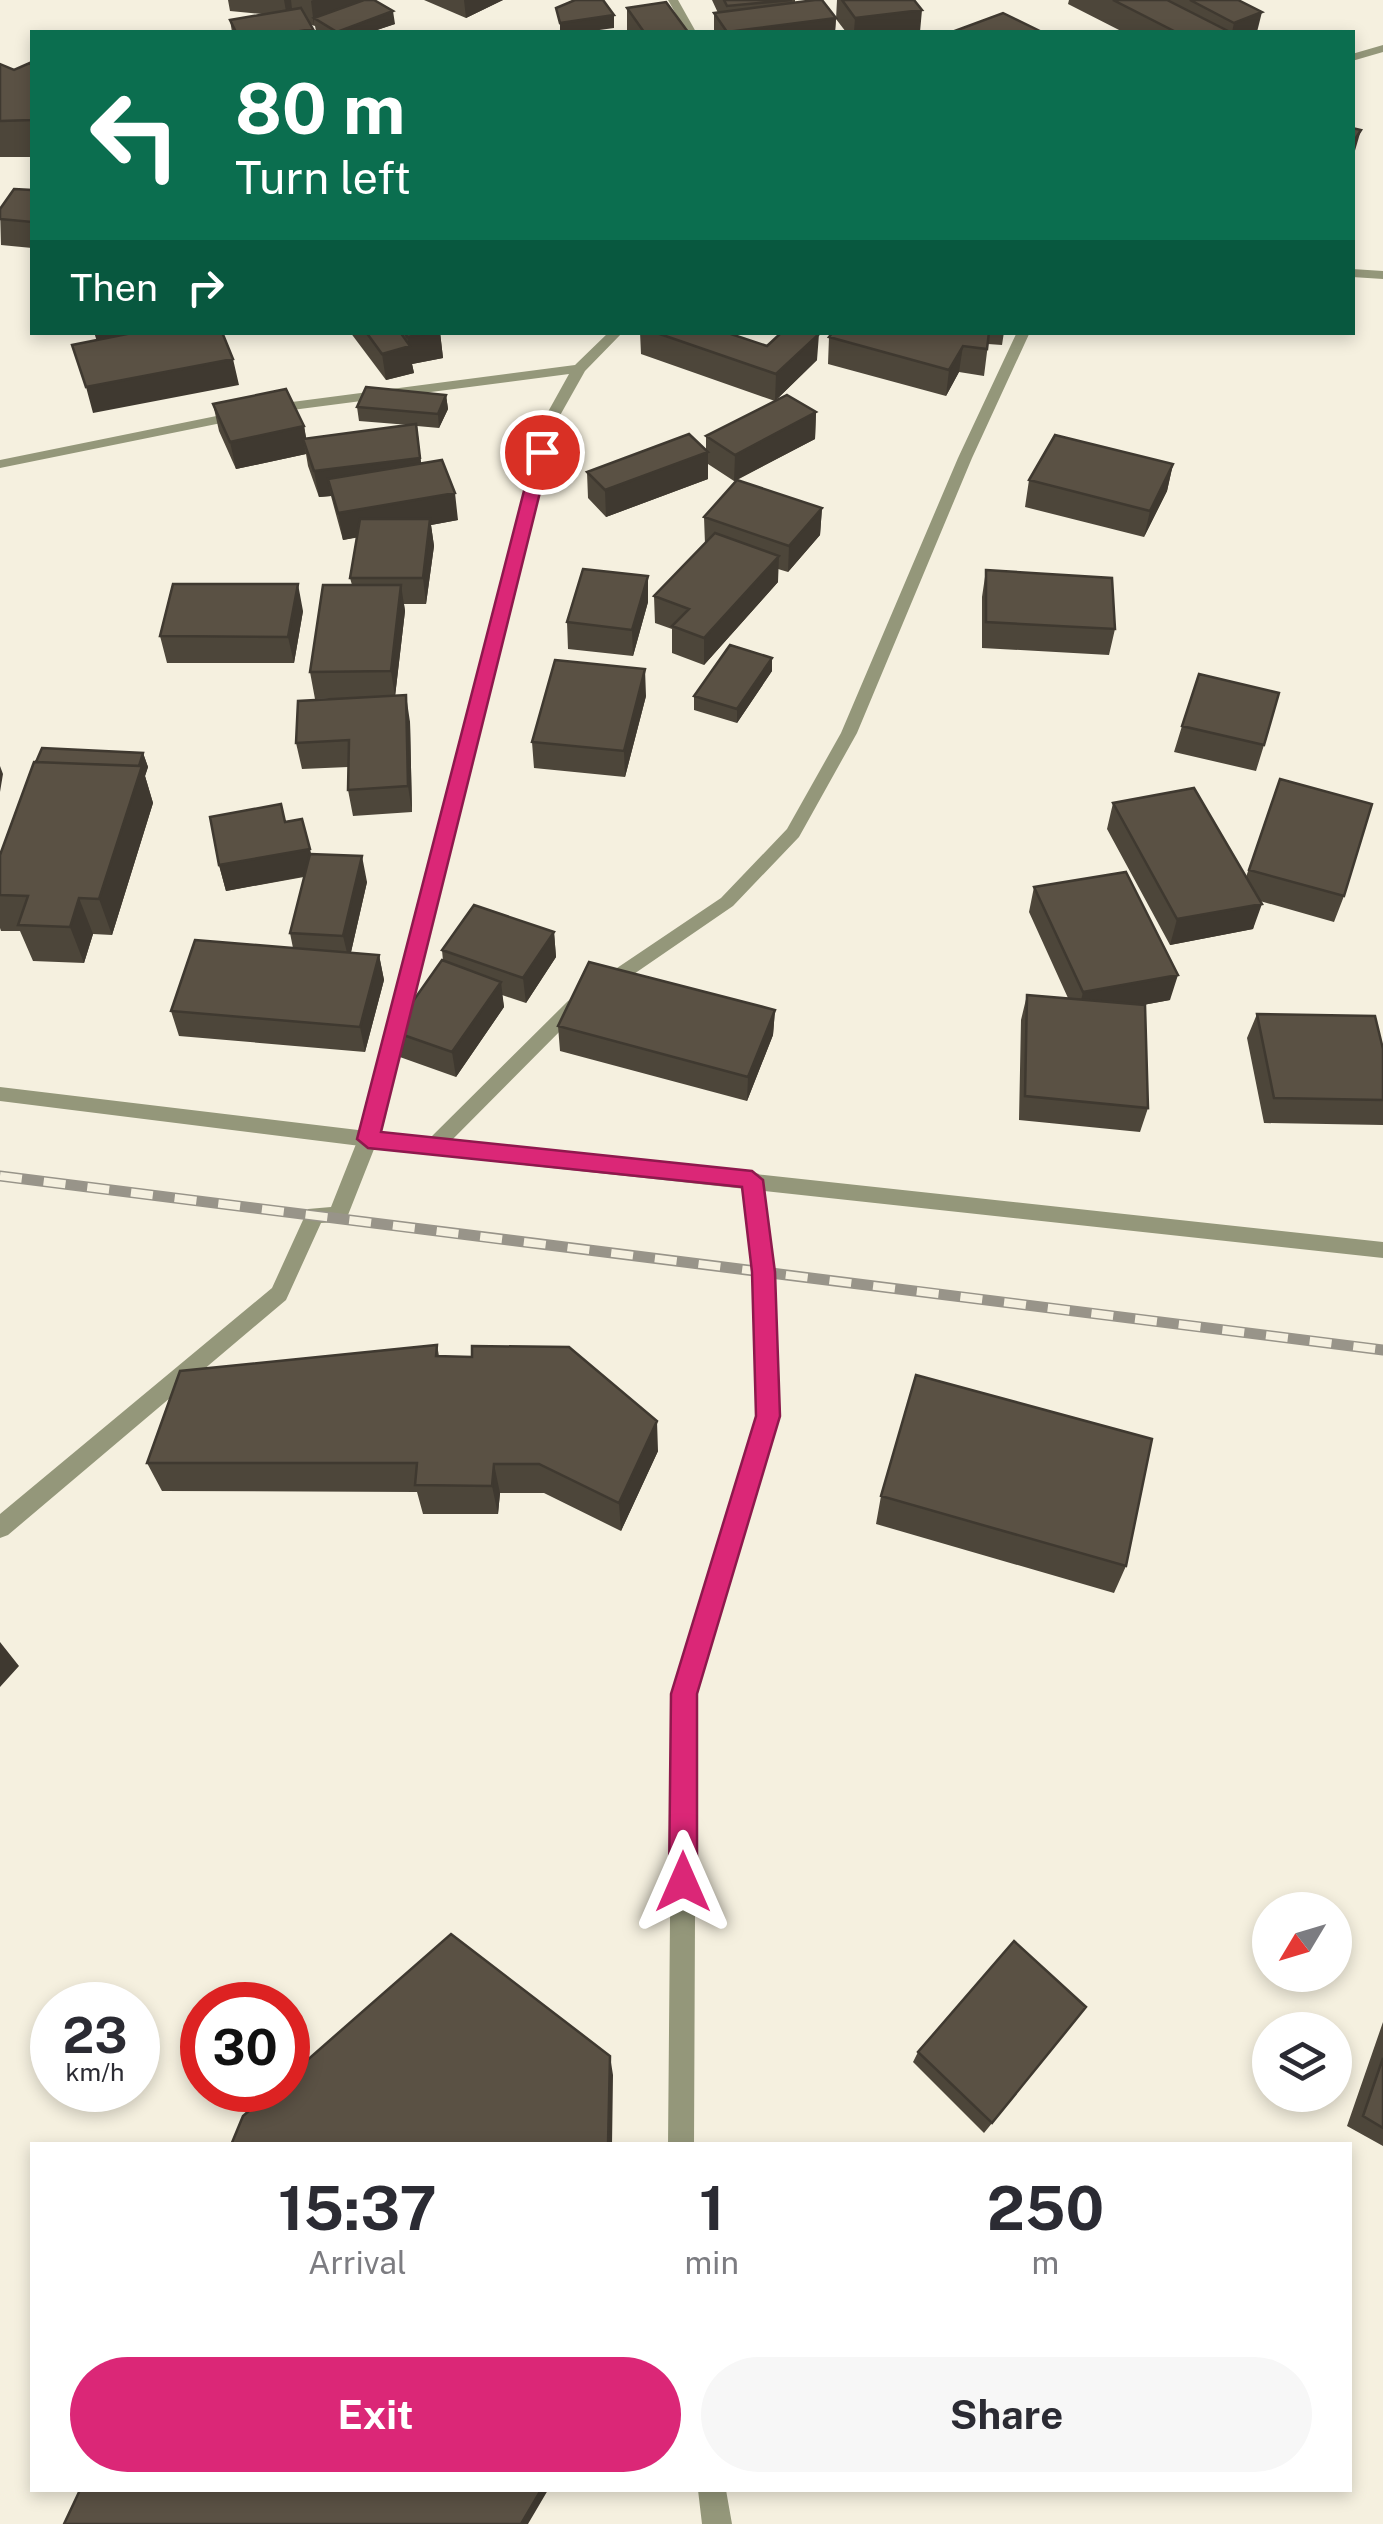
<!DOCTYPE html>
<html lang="en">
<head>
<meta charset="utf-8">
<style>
	:root { --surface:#fff; --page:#f7f7f7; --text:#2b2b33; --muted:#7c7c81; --accent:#db2777 }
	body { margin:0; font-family:"Public Sans",sans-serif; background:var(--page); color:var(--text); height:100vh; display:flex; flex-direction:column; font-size:38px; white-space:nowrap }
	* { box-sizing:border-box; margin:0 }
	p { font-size:32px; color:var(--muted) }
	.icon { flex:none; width:55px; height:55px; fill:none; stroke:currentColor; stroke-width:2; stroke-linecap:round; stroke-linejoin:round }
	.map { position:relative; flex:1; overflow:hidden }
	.panel { position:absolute; left:30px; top:2142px; width:1322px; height:350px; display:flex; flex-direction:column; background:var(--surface); border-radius:0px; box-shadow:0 5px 15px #0003 }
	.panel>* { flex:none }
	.guide { position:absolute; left:30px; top:30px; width:1325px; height:305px; border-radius:0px; box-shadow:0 5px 15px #0003; background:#0b6e4f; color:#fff; overflow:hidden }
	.needle { width:65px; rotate:232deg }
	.controls { position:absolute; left:1252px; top:1892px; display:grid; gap:20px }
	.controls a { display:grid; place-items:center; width:100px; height:100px; border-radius:50%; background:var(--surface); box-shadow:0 5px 15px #0003; font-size:50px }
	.speed { position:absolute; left:30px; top:1982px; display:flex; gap:20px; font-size:50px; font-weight:700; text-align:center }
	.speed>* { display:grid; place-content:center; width:130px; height:130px; border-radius:50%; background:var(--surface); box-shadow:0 5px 15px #0003; line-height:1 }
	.speed small { font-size:25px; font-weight:400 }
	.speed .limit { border:15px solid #d22; background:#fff; color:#111 }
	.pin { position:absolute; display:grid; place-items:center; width:85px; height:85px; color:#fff; margin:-42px; border:5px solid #fff; border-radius:50%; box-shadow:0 2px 10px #0007 }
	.me { position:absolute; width:110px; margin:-55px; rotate:0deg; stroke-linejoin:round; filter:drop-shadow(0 0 8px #0008) }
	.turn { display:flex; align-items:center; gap:35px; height:210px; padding:0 40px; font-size:45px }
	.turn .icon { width:130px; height:130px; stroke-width:2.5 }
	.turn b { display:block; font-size:70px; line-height:85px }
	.then { display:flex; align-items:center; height:95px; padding:0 40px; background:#0003; gap:20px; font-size:38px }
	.eta { display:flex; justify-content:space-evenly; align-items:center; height:170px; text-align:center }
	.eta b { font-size:60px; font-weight:700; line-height:70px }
	.primary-button { display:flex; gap:20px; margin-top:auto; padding:20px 40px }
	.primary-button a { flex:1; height:115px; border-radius:60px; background:var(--accent); color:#fff; font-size:40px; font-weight:700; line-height:115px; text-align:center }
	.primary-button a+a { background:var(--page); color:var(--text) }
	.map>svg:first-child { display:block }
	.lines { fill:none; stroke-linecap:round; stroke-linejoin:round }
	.minor { fill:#94977a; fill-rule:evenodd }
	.tertiary { fill:#94977a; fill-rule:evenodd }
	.rail-casing { stroke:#989489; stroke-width:11 }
	.rail { stroke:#f5f0df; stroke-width:8; stroke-dasharray:22; stroke-linecap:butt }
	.wall { fill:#4d463a }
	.shaded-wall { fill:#3f3930 }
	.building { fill:#5a5144; stroke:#3f3930; stroke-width:2.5 }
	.route { fill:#db2777; stroke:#8e194d; stroke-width:2.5 }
</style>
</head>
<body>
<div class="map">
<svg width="1383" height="2524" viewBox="0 0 1383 2524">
	<rect width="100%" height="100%" fill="#f5f0df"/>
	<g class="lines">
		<path class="minor" d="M668,0H678L696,32H686Z
			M1383,45V52L1352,61V54Z
			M1352,269L1383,271V279L1352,277Z
			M609,332H623L585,371L558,419L378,1139L348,1215L345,1221L321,1223L286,1300L8,1535L0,1538V1514L272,1288L308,1209L331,1207L358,1139L544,419L569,374L269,413L262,409L269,405L575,365Z
			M1017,332H1030L972,458L857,733L799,837L733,906L580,1011L440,1152H426L423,1147L426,1142L568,1001L721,898L787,829L841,733L958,458Z
			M241,411L246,412V418L0,468V460Z
			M752,1172L759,1174L762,1180L774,1272L779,1416L696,1694L694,2145H668L672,1694L757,1416L754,1272L742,1180L745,1174Z
			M698,2490H726L732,2524H702Z"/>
		<path class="tertiary" d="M0,1087L433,1139L1383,1242V1258L433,1155L0,1101Z"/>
		<g class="rail-casing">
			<path id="rail" d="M0,1176L1383,1350"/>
		</g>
		<use href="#rail" class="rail"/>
	</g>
	<path class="wall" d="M228,0H374L395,24L371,32H318L316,31L315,26L309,24L313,32H232L230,20L262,14L230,11Z
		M424,0H503L466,18Z
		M712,0H795V3L836,18L835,32H714V13H718Z
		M837,0H914L920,32H846L836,19Z
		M1069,0H1238L1257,32H1123L1068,4Z
		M627,8L688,32H627Z
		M32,62V157H0V64L14,70Z
		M32,190V248L1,245L0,209Z
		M350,332H440L443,358L412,364L414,373L386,380Z
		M640,332H725L767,346L817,360L775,401L641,354Z
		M833,332H1004L1002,345L988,344L984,376L959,372L946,396L828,364L829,337Z
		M446,395L448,409L439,428L417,426L421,464L458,520L431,525L434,546L426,604H404L405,611L395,696L410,722L412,812L353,816L348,790V767L302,769L296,743L361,698L315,699L310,672L352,585L350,578L357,537L343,540L331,496L319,497L308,466L306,454L236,469L219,431L213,404L304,426L306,439L409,425L359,421L357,407Z
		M816,412L815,439L737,480L822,508L820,535L788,572L778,569V582L704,665L672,653V629L655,623L654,596L705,544L704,517L737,480L734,481L708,464V479L606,517L588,498L587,472L706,450V436Z
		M1173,464L1167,491L1144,537L1025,507L1029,480Z
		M986,570L1115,629L1109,655L982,648V597Z
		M648,576V602L633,656L568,649L567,622Z
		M303,611L294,663H167L160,636Z
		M772,658V671L737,723L694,710V696Z
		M646,696L625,777L534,768L532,742Z
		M1182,726L1264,745L1256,771L1174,752Z
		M143,753L148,767L145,776L153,803L112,935L93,934L84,963L33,961L20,931H1L0,928V855Z
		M1280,779L1344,896L1334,922L1260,901L1253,929L1170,945L1107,829L1113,803L1246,877Z
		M285,822L311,854L367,882L351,952L379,955L384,980L365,1052L179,1036L171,1011L293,948L290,933L304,877L226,891L219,865Z
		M1034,887L1170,1000L1143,1005L1148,1108L1140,1132L1019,1120L1021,1020L1027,995L1068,998L1029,912Z
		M554,932L556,957L526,1003L502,995L504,1007L456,1077L397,1056L392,1031L443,961L442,950Z
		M775,1010L773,1035L747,1101L560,1051L558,1026Z
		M1257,1014L1383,1100V1125L1264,1123L1247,1038Z
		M437,1345L439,1356L658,1451L621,1531L544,1493H500L498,1514H423L417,1492L162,1491L147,1463Z
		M881,1496L1126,1566L1114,1593L876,1524Z
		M1086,2007L984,2133L913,2062L918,2052Z
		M1383,2022V2146L1347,2126Z"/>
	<path class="shaded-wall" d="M284,0H291L292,9L287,17Z
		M313,0H372L314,18V26L311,1Z
		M464,0H503L466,18Z
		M922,10L920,32H854L855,18Z
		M393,11L395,24L371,32H338Z
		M1262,12L1257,32H1232L1234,23Z
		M614,15V28L585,32H560V23Z
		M836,18L835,32H731Z
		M1361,130L1352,161V144Z
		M94,332H160L98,345Z
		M440,332L443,358L412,364L414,373L386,380L382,354L409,346L407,337Z
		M819,334L817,360L775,401L776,374Z
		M963,346L959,372L946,396L949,370Z
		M233,359L239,385L93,413L86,387Z
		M446,395L448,409L439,428L438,414Z
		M816,412L815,439L734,481L735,455Z
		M416,424L424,485L328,479L331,496L319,497L314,471Z
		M304,426L309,453L303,439L306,454L236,469L230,442Z
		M708,452V479L606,517L605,490Z
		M1173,464L1167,491L1144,537L1150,511Z
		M455,493L458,520L431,525L434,546L426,604L423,578L429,525L343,540L338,513Z
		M822,508L820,535L788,572L789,546Z
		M779,556L778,582L704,665V638Z
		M648,576V602L633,656L632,630Z
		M298,584L303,611L294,663L288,637Z
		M401,585L405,611L395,697L391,671Z
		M772,658V671L737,723V709Z
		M645,669L646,696L625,777L624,751Z
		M406,695L410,722L412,812L408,786Z
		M143,753L148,767L145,776L153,803L112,935L99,899Z
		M0,766L3,774L0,792Z
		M310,849L316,874L226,891L219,865Z
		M362,856L367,882L349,961L343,936Z
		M79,898L93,934L84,963L70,927Z
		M1262,904L1253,929L1170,945L1177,919Z
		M554,932L556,957L526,1003L523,978Z
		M379,955L384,980L365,1052L360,1027Z
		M1178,975L1170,1000L1077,1017L1083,992Z
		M501,982L504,1007L456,1077L452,1052Z
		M775,1010L773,1035L747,1101L748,1077Z
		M657,1421L658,1451L621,1531L619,1503Z
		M494,1464L500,1493L498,1514L492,1486Z
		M0,1642L19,1666L0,1687Z
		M610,2056L613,2075L612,2145H608Z
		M541,2490H548L528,2524H521Z"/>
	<path class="building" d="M364,0H374L393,11L337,32L314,18Z
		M575,0H603L614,15L560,23L556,8Z
		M724,0H792L727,6Z
		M815,0H822L836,18L727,32L714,13Z
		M842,0H914L922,10L855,18Z
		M1113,0H1167L1228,31L1224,32H1176Z
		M1190,0H1238L1262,12L1234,23Z
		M666,2L688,32H644L627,8Z
		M301,8L313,29L294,32H236L230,20Z
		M1003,13L1042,32H952Z
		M32,62V120L0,121V64L14,70Z
		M1352,128L1361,130L1352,144Z
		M14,189L32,190V222L0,219V209Z
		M137,332H222L233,359L86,387L72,345Z
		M366,332H400L410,346L382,354Z
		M405,332H436L407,337Z
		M654,332H725L767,346L782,332L819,334L776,374Z
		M833,332H989L987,349L963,346L949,370L829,337Z
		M366,387L446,395L438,414L357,407Z
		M286,389L304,426L230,442L213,404Z
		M787,395L816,412L735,455L706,436Z
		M416,424L420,458L314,471L303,439Z
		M689,434L708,452L605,490L587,472Z
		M1055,435L1173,464L1150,511L1029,480Z
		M442,460L455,493L338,513L328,479Z
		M737,480L822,508L789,546L704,517Z
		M360,519H430L423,578H350Z
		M715,533L779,556L704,638L672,626L689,609L654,596Z
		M583,569L648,576L632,630L567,622Z
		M986,570L1112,578L1115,629L986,622Z
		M173,584H298L288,637L160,636Z
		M323,585H401L391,671L310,672Z
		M730,645L772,658L737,709L694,696Z
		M555,660L645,669L624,751L532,742Z
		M1199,674L1279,693L1264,745L1182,726Z
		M406,695L408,786L348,790L349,740L296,743L298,701Z
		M42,748L143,753L139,766L36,762Z
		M34,762L142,766L99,899L79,898L70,927L18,925L28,896L0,895V855Z
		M1280,779L1372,804L1344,896L1249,870Z
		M1194,788L1262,904L1177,919L1113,803Z
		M281,804L285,822L302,819L310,849L219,865L210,817Z
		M310,854L362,856L343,936L290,933Z
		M1126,872L1178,975L1083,992L1034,887Z
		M474,905L554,932L523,978L442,950Z
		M195,940L379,955L360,1027L171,1011Z
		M442,960L501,982L452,1052L392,1031Z
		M589,962L775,1010L748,1077L558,1026Z
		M1027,995L1145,1005L1148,1108L1025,1096Z
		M1257,1014L1375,1016L1383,1049V1100L1274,1098Z
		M437,1345L436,1356L472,1357V1346L569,1347L657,1421L619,1503L539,1464H494L492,1486L415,1485L417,1463H147L180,1371Z
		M916,1375L1152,1439L1126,1566L881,1496Z
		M451,1934L610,2056L608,2145H231L243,2116L273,2090H288V2077Z
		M1014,1941L1086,2007L992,2123L918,2052Z
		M1383,2058V2128L1363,2116Z
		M80,2490H541L521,2524H64Z"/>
	<path class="route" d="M542,447L550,452L381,1132L752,1171L763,1180L775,1272L780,1416L697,1694V1882L693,1892L683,1896L673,1892L669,1882L671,1694L756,1416L752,1272L742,1187L368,1148L357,1139L534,452Z"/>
</svg>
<div class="controls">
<a><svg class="needle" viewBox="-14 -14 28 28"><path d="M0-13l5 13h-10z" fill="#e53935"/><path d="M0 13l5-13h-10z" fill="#7c7c81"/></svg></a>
<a><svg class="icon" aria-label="layers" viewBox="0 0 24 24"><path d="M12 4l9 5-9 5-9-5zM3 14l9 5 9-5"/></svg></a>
</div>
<div class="speed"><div>23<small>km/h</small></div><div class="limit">30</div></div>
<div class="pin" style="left:542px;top:452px;background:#d93025"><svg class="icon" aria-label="arrive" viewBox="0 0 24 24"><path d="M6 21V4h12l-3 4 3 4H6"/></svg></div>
<svg class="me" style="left:683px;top:1882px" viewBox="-20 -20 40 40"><path d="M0-17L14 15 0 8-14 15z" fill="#db2777" stroke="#fff" stroke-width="4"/></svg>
<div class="guide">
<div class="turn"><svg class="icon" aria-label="left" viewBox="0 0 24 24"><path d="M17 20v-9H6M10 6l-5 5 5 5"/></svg><div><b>80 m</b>Turn left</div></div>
<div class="then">Then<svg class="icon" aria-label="right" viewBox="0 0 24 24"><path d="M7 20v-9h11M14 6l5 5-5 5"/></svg></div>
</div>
<section class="panel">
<div class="eta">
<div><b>15:37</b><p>Arrival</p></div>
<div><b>1</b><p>min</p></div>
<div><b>250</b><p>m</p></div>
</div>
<div class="primary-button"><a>Exit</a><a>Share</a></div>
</section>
</div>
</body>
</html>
